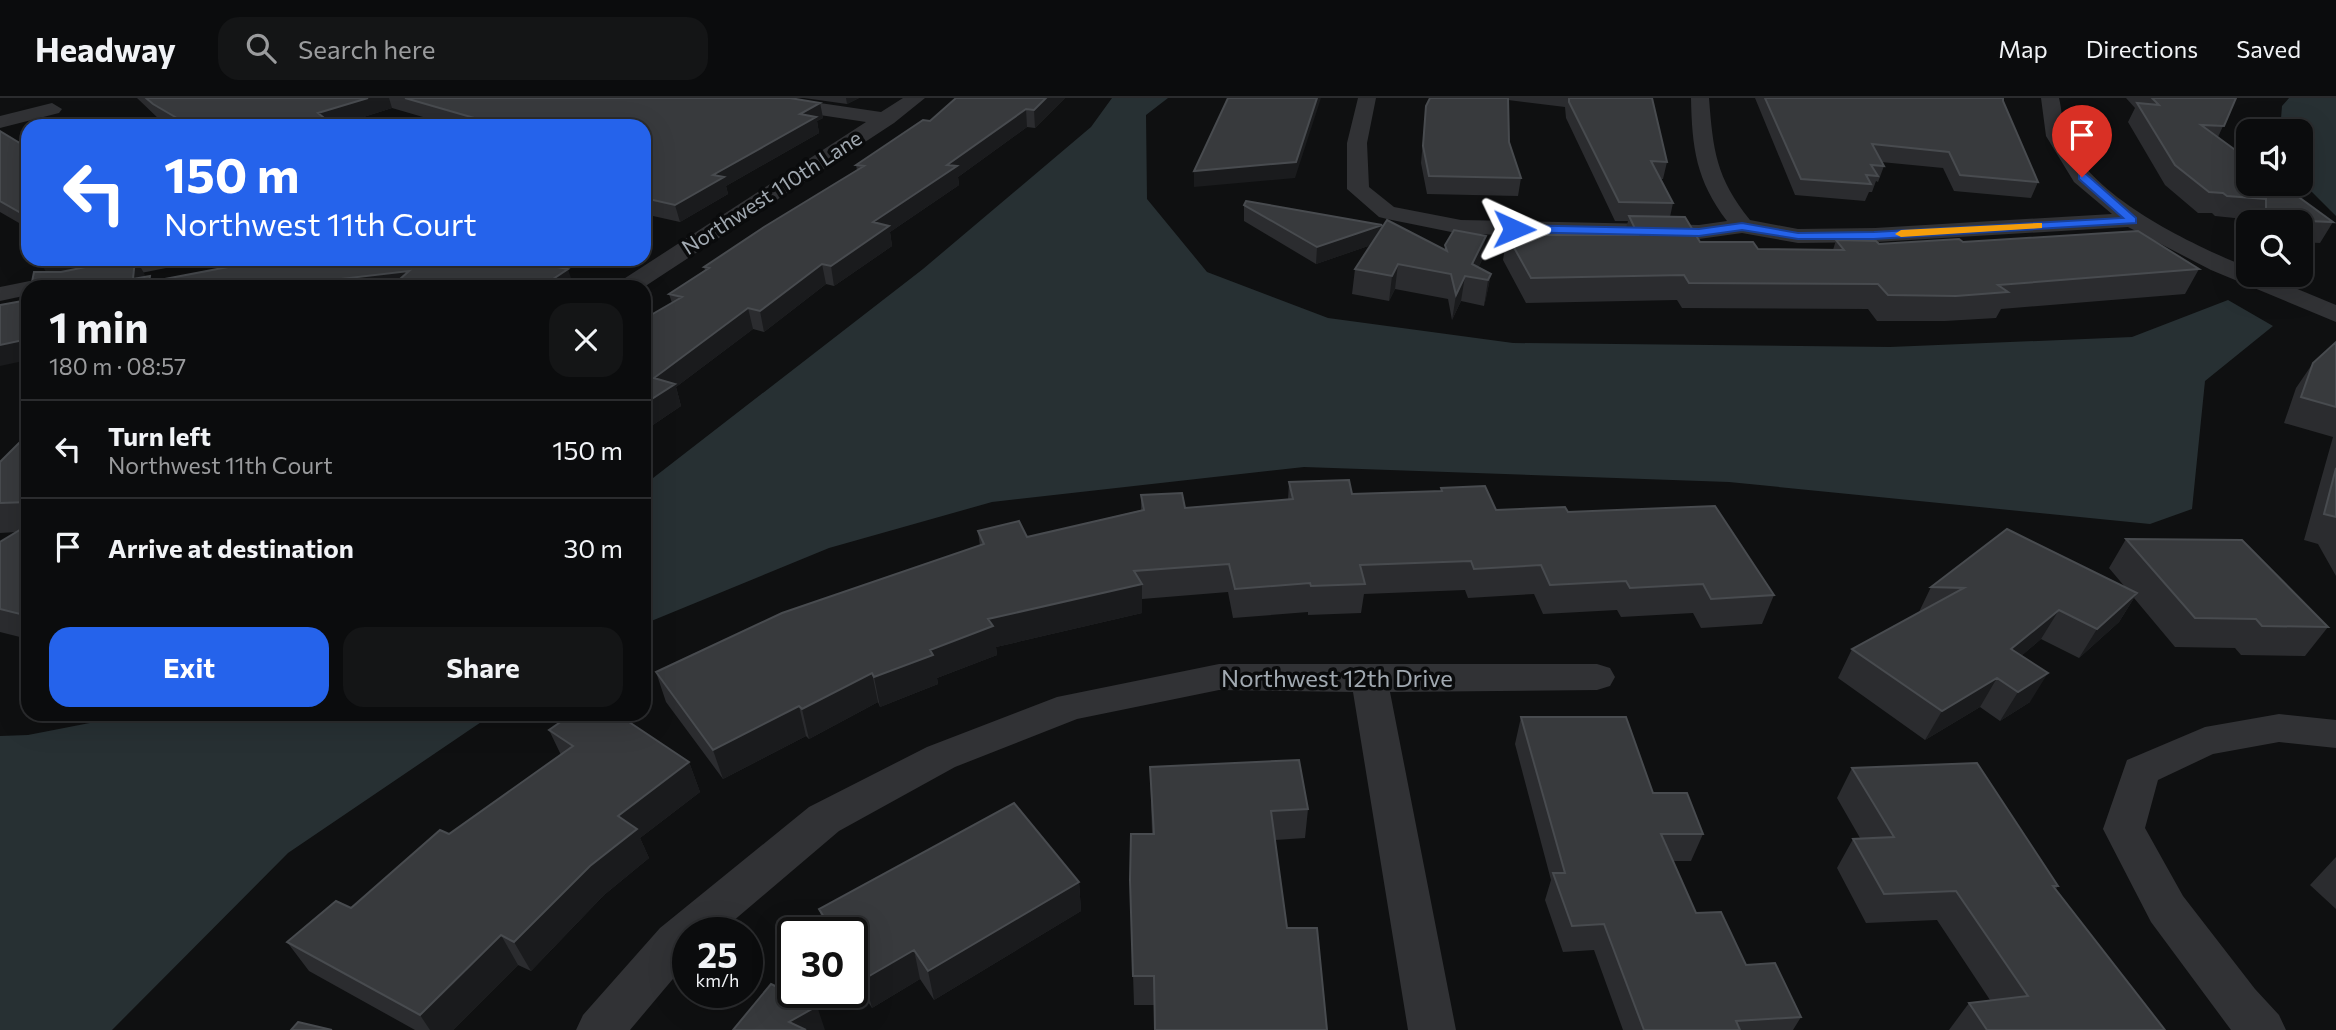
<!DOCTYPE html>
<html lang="en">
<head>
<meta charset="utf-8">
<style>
	:root { --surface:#0b0c0d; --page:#141516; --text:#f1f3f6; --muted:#9a9b9d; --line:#2b2c2e; --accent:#2563eb }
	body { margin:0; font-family:Commissioner,sans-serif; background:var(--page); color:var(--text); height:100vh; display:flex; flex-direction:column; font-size:26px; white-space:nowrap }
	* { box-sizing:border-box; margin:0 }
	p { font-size:23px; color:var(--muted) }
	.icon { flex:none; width:38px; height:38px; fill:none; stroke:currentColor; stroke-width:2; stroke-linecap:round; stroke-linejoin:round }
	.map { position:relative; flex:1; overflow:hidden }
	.details { position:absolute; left:21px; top:182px; width:630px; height:441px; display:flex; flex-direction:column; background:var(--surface); border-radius:21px; box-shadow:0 7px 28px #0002,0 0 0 2px var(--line) }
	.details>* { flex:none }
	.banner { position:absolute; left:21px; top:21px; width:630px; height:147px; border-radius:21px; box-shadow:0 7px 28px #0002,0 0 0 2px var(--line); background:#2563eb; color:#fff; overflow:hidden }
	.fabs { position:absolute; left:2236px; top:21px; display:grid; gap:14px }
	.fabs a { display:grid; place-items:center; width:77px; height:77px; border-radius:14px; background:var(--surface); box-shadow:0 7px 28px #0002,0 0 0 2px var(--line); font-size:35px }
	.speed { position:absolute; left:672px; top:819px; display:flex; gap:14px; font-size:35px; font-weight:700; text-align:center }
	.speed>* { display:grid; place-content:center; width:91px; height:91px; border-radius:50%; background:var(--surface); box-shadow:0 7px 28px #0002,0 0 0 2px var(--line); line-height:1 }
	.speed small { font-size:18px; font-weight:400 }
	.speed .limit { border:4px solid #111; border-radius:10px; background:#fff; color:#111 }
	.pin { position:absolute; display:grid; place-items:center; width:60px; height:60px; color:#fff; margin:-72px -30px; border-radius:50% 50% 50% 0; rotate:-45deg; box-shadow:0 0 7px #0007 }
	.pin .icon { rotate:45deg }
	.me { position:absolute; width:77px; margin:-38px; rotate:91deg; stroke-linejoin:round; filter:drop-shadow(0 0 5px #0008) }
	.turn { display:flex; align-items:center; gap:24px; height:147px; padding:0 28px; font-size:32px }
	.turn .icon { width:91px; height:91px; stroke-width:2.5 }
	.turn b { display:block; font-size:49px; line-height:60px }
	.round { display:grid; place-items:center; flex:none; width:74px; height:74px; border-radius:21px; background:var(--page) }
	.head { display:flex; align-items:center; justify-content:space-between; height:119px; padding:0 28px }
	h1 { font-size:42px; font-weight:700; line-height:52px }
	.cta { display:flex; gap:14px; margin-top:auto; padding:14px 28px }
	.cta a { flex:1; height:80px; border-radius:21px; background:var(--accent); color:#fff; font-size:28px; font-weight:700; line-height:80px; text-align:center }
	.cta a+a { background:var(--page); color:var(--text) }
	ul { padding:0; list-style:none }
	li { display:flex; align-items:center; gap:21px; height:98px; padding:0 28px; border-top:2px solid var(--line) }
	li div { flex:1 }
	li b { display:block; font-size:26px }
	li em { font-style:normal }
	header { display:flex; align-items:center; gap:42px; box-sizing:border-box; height:98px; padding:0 35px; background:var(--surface); border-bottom:2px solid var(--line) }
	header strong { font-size:33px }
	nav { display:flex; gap:38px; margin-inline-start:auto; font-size:24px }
	.search { width:490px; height:63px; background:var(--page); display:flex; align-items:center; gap:18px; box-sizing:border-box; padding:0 24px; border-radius:21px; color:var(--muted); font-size:26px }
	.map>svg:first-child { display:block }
	.water { fill:#273033 }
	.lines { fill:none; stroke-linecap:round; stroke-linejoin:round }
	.street { fill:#313235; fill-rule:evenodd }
	.wall { fill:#2b2c2f }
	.shaded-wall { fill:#1a1b1d }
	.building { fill:#383a3d; stroke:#484b4f; stroke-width:2 }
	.route { fill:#2563eb; stroke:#184099; stroke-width:2 }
	.slow { fill:#f59e0b }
	.labels { text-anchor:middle; stroke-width:7; stroke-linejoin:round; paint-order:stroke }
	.far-street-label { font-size:21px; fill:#a1a9b1; stroke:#0a0b0c }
	.street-label { font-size:24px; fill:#a1a9b1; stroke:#0a0b0c }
</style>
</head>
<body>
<header>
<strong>Headway</strong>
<div class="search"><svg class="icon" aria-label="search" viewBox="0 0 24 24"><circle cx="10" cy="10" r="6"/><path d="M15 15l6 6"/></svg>Search here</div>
<nav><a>Map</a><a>Directions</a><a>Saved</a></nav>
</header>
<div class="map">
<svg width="2336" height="932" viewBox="0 0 2336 932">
	<rect width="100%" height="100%" fill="#0f1011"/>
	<path class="water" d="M1112,0H1168L1146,17L1147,101L1207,174L1328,220L1513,245L1890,249L2132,239L2228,202L2273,228L2205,283L2192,411L2150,426L1729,384L1304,369L992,404L829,450L644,526V387L923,171L1091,29Z
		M2289,0H2336V118L2301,83V33H2280L2282,8Z
		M136,616H493L288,755L112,932H0V638L28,637Z"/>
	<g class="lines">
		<path class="street" d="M739,0H786L881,14L903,0H925L894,25L644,189H616L619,184L866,24L748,6Z
			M1358,0H1376L1367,45L1369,89L1394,109L1461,122L1699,127L1727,123C1696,82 1692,50 1691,0H1709C1713,52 1716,80 1750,122L1798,131L1875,130L2112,116L2074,84L2046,38L2041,0H2059C2062,12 2062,26 2066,37C2087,98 2193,147 2249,170V177H2264L2336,207V224L2211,172L2128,129L1875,144L1798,145L1742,135L1699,141L1461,136L1387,121L1379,119L1347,91V45Z
			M52,5L62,11L59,15L0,30V18Z
			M139,161H188L184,166L176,168L71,189H28V197L0,203V189Z
			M1219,566H1597L1610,570L1615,579L1610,588L1597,592L1390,594L1456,932H1408L1353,594L1219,592L1077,621L955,669L839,733L719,835H688V863L630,932H576L583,917L660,830L809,709L927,649L1057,599Z
			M2279,616L2336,622V650L2279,644L2213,656L2158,682L2145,730L2183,798L2255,891L2279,917L2286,932H2231L2151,824L2103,731L2127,662L2205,629Z"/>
	</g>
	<path class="wall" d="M137,0H790L820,5L823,20L817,23L819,35L726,88L728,96L680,124L644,116V28H454L392,10L335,28H171L160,22Z
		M804,0H859L847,6Z
		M1065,0L1035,30L1027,29L958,79L959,87L890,134L892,148L834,188L826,186L764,234L753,231L676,289L681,308L644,333L672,205L669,196L705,172L704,169L857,72L856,67L930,23Z
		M1430,0H1652L1667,64L1663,81H1660L1673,105L1670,119L1700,144L1758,151L1833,152L1836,142L1879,146L1963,144L2199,171L2185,196L2001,211L1996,220L1945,223H1877L1868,211L1682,210L1677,202L1526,205L1503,162L1507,137H1624L1628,123H1615L1566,20L1565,9L1508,2L1509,44L1521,80L1518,98L1427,96L1421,65L1426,8Z
		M1755,0H2003V3L2038,84L2031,100L1954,93L1943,70L1881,64L1884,68L1878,84L1876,83L1872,94H1869L1865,103L1795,97Z
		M2126,0H2236L2218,39L2333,124L2320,145L2301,144V124H2254V122L2215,118L2212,115H2198L2165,87L2128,24L2135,10Z
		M0,33L28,50V134L26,129L0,114Z
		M1244,107L1381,131L1445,152V147L1482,162L1478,170L1491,176L1484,208L1461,203L1452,222L1448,201L1395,191L1389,203L1352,196L1355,171L1371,147L1316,166L1244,123Z
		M2336,244V478L2318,446L2304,442L2333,339L2284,325L2296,290L2313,265Z
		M28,341V541L0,534V444L17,434L0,435V364Z
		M1289,384L1352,396L1441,393V390L1496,412L1568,414L1774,497L1762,526L1701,530L1693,515L1621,519L1617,512L1543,516L1534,496L1468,500L1465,492L1364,496L1361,515L1308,517V514L1233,520L1228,494L1142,501V515L996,549L997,557L937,580L938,586L880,609L878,604L809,641L806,638L723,681L666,604L656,574L980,448L978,433L1027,439L1141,412V397L1185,410L1288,402Z
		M2126,441L2328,529L2305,558L2241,557L2235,550L2175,549L2134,500L2119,524L2079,560L2041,541L2021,558L2030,604L2000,623L1980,609L1925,642L1838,580L1852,551L1919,514L1931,489H2125L2109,470Z
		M1521,619L1653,695L1703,736L1691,763H1672L1696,815L1746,867L1801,919L1793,932H1623L1594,852L1563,854L1545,802L1551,782L1515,646Z
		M549,632L689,664L700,694L640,740L649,760L604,797L531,873L518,867L453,932H415L309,873L287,844L351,810L449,736L561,657Z
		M1150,669L1308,711L1305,740L1275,742L1154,907H1134L1130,782L1152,736Z
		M1852,670L2058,788L2056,791L2165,932H1949L1969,905L1990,902L1937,822L1866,825L1837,770L1853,741L1860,740L1837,700Z
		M2336,759V811L2310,787Z
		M1079,784L1081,813L934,902L920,881L872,910L852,879V835H826L819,811Z"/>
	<path class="shaded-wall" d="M368,0H389L392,10L335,28L318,15Z
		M846,0H859L847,6Z
		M1046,0H1065L1035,30L1034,12Z
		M1317,0H1321L1295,80L1194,89V73Z
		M820,5L823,20L817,23L819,35L726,88L728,96L680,124L675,107L713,77L800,16Z
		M1026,11L1027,29L958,79L959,87L890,134L892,148L834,188L831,168L873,124L947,67Z
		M190,21L194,28H184L182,23Z
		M1382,127L1380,144L1316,166L1317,149Z
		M1486,138L1482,162L1473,180L1472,166Z
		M38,161H132L48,177Z
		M135,161H136L145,177L144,189L133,181Z
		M535,161H547L551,172L530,164Z
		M822,166L826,186L764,234L760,213Z
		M1398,166L1395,191L1389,203L1392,178Z
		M568,171L574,189H541Z
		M409,173L415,189H272Z
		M1491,176L1486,201L1484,208L1488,182Z
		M1465,178L1461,203L1452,222L1456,197Z
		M748,210L753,231L676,289L681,308L644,333V306L654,280Z
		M28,241V262L0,268V247Z
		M1142,486V515L996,549L997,557L937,580L938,586L880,609L874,579L930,552L988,521Z
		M2137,495L2119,524L2079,560L2097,531Z
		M2059,512L2041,541L1994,581L2011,551Z
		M872,575L878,604L809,641L802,611Z
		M2048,575L2030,604L2000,623L2018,594Z
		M1997,580L1980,609L1925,642L1942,613Z
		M799,608L806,638L723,681L713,652Z
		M689,664L700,694L640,740L649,760L604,797L531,873L514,844L618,718Z
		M1079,784L1081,813L934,902L928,873Z
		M501,837L518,867L453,932H430L420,917Z
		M914,852L920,881L872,910L864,881Z
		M817,908L825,932H792L789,924Z"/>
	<path class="building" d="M146,0H368L318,15L334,28H206L190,21L182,23L153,6Z
		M405,0H790L820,5L800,16L816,19L713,77L724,79L675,107L644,100V28H502Z
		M956,0H1046L1034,12L1026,11L947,67L957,68L873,124L889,128L831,168L822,166L760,213L748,210L654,280L675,286L644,306V221L682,199L669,196L709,170L704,169L764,129L864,68L856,67L923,22L930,23Z
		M1228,0H1317L1296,64L1194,73Z
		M1430,0H1508L1509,44L1521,80L1429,78L1423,48L1426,8Z
		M1569,0H1652L1667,64L1651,63L1673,105L1619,104L1569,4Z
		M1765,0H2003V3L2038,84L1960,77L1949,54L1872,46L1884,68L1871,67L1878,78L1866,77L1871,86L1801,81Z
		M2152,0H2236L2224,28L2201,27L2249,62V86H2281L2333,124L2266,121V101L2227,98L2223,95L2209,94L2175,67L2137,5L2159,7Z
		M0,33L28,50V119L0,103Z
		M1246,103L1382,127L1317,149L1244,107Z
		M1629,118L1685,119L1700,144H1753L1758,151L1844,152L1836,142L1876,143L1879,146L1959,141L1963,144L2138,133L2199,171L1998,187L2008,194L1956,198L1888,197L1878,186L1689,185L1684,177L1531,180L1507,137H1638Z
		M1387,122L1447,153L1445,147L1454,132L1486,138L1472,166L1491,176L1488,182L1465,178L1456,197L1451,176L1398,166L1392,178L1355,171Z
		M125,161H135L133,181L150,178L149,184L254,164L256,161H535L530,164L568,171L541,189H391L409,173L272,189H31L34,174H61Z
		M28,202V251L25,252L28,241L0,247V207Z
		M2336,244V309L2301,299L2313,265Z
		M23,341H28V404L0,405V364Z
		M2336,370V419L2324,416Z
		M1349,382L1352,396L1442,393L1441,390L1485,388L1496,412L1565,409L1568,414L1715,408L1774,497L1711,501L1703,486L1630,490L1626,483L1550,487L1541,467L1474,471L1471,463L1360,467L1365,486L1311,488L1310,485L1235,491L1229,466L1134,473L1142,486L988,521L993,528L930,552L933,557L874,579L872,575L802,611L799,608L713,652L656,574L782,515L984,446L978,433L1019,423L1027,439L1144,412L1141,397L1182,395L1185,410L1293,401L1289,384Z
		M28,427V514L24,517L0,511V444Z
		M2007,431L2137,495L2097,531L2059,512L2011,551L2048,575L2018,594L1997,580L1942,613L1852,551L1964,490L1931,489Z
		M2126,441L2242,442L2328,529L2262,528L2256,521L2195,520Z
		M572,616H617L689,664L618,718L637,731L590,768L514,844L501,837L420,917L287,844L336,803L351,810L440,732L449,736L573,648L549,632Z
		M1521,619H1626L1653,695H1687L1703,736H1661L1696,815L1721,814L1746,867L1775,865L1801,919L1736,923L1740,932H1644L1604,826L1572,828L1553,775H1565Z
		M1299,662L1308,711L1271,713L1287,830H1317L1327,932H1155L1154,878H1133L1130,782L1131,736H1154L1150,669Z
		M1977,665L2058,788H2053L2165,932H1987L1969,905L2028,898L1956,793L1884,796L1853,741L1894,739L1852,670Z
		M1014,705L1079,784L928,873L914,852L864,881L852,863V835H834L819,811Z
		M771,886L817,908L789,924L806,932H733Z
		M298,924L332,932H291Z"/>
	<path class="route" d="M2079,76H2086L2136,120V125L1874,141H1798L1742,132L1699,138L1514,134L1509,131L1514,127L1699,131L1742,125L1798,135L1874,134L2123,120L2079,81Z"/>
	<path class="slow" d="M2038,125H2042V130L1901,139L1895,136L1901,132Z"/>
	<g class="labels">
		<g class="far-street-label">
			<text transform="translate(772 95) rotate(-33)" y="7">Northwest 110th Lane</text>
		</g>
		<g class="street-label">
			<text x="1337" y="589">Northwest 12th Drive</text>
		</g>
	</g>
</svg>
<div class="fabs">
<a><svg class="icon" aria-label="sound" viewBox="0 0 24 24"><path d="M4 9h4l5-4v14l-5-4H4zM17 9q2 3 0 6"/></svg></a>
<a><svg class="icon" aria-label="search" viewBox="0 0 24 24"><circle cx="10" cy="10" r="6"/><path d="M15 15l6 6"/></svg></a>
</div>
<div class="speed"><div>25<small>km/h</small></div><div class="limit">30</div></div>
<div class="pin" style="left:2082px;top:79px;background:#d93025"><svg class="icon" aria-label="arrive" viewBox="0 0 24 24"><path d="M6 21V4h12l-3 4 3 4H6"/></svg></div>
<svg class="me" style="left:1514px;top:131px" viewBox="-20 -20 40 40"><path d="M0-17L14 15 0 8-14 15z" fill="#2563eb" stroke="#fff" stroke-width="4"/></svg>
<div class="banner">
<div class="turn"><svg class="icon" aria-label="left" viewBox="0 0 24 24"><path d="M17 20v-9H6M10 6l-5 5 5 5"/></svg><div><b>150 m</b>Northwest 11th Court</div></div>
</div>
<section class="details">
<div class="head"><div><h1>1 min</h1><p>180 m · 08:57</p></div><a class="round"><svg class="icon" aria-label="close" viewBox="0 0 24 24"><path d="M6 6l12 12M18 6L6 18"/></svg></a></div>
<ul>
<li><svg class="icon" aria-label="left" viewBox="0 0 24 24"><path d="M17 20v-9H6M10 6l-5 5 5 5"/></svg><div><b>Turn left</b><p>Northwest 11th Court</p></div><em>150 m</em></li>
<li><svg class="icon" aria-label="arrive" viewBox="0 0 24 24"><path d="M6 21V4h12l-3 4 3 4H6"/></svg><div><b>Arrive at destination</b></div><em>30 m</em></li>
</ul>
<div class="cta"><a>Exit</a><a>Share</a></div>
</section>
</div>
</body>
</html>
